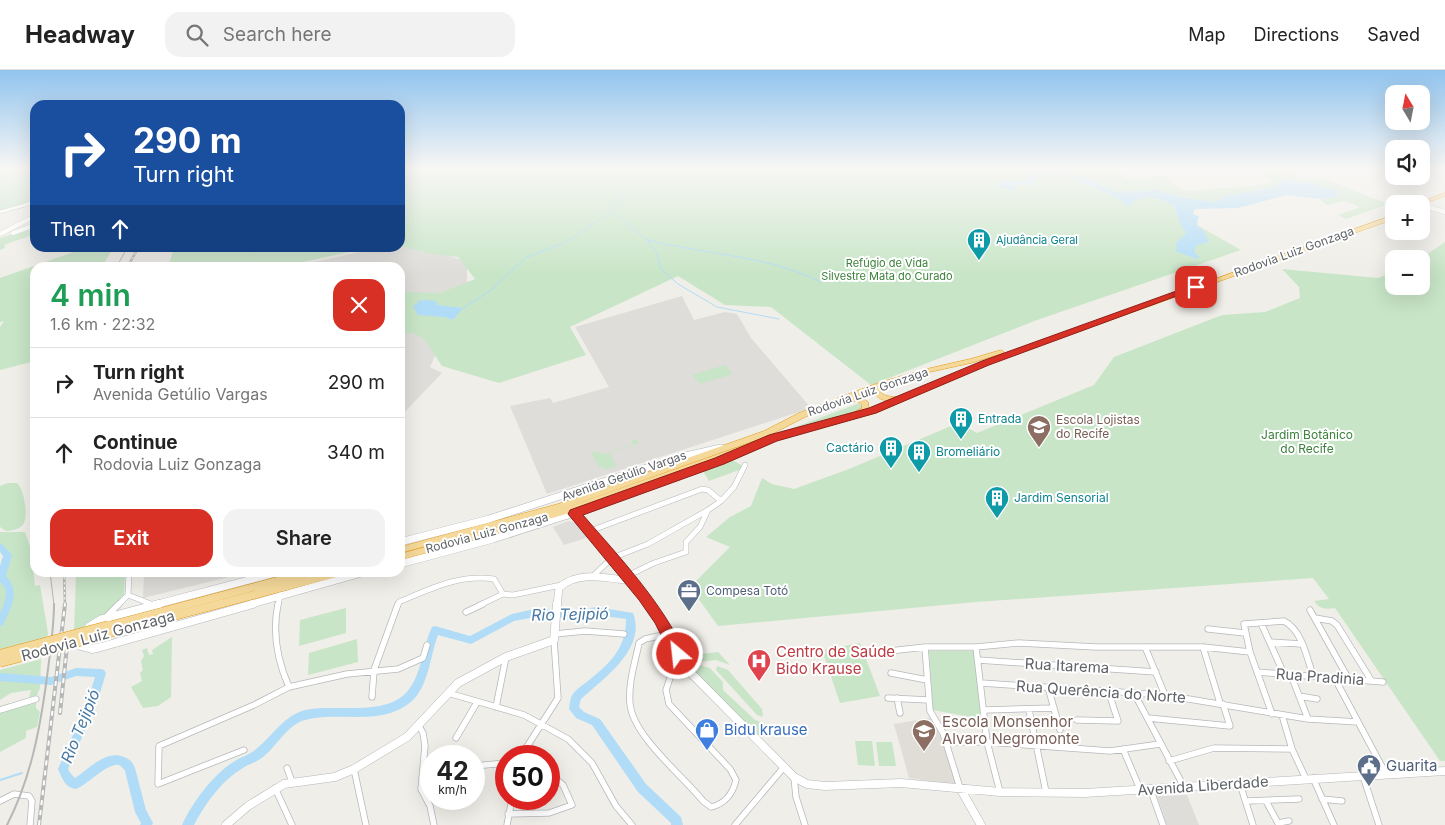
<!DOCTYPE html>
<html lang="en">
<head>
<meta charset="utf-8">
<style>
	:root { --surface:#fff; --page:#f2f2f2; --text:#222; --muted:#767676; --line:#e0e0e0; --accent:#d93025 }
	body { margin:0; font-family:Inter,sans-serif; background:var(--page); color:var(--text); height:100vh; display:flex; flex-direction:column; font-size:19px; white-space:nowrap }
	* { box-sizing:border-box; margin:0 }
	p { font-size:16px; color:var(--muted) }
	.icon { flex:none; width:28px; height:28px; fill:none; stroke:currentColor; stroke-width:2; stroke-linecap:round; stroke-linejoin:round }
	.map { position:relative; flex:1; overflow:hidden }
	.details { position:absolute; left:30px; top:192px; width:375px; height:315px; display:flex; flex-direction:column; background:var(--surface); border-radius:15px; box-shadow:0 5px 20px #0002 }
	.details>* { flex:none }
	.hud { position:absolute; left:30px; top:30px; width:375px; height:152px; border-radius:15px; box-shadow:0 5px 20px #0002; background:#1a4fa0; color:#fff; overflow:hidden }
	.needle { width:32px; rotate:350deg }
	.controls { position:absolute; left:1385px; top:15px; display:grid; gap:10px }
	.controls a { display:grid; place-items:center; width:45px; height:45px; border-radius:10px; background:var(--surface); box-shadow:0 5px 20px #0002; font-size:25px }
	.speed { position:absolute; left:420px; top:675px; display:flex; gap:10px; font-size:25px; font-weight:700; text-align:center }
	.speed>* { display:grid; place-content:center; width:65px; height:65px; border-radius:50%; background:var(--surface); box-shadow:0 5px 20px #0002; line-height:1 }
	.speed small { font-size:12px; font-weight:400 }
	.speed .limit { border:8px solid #d22; background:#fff; color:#111 }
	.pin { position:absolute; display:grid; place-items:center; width:42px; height:42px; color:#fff; margin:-21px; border-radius:10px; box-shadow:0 2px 8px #0006 }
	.me { position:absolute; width:55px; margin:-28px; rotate:332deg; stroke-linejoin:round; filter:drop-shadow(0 0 4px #0008) }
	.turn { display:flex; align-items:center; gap:18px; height:105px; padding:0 20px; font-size:22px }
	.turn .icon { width:65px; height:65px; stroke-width:2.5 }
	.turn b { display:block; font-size:35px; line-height:42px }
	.then { display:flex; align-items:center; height:48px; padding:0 20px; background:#0003; gap:10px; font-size:19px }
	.round { display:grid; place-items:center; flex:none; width:52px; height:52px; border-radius:15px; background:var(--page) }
	.head { display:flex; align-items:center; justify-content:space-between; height:85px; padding:0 20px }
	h1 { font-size:30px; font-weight:600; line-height:38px; color:#1e9e55 }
	.cta { display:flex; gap:10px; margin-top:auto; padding:10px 20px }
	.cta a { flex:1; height:58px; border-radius:15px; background:var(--accent); color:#fff; font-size:20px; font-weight:600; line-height:58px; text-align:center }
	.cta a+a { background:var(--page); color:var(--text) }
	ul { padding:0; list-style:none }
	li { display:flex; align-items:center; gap:15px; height:70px; padding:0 20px; border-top:1px solid var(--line) }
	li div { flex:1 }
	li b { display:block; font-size:19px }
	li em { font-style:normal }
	header { display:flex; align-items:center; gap:30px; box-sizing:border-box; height:70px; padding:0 25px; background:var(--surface); border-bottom:1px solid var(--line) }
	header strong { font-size:24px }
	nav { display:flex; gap:28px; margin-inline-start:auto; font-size:18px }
	.search { width:350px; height:45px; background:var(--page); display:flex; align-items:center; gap:12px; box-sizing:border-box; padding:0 18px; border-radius:15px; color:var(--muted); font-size:19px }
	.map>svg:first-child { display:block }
	.industrial { fill:#dfddda }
	.education { fill:#e0ddd6 }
	.green { fill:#c8e5c7; fill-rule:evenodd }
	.water { fill:#b0dcf8 }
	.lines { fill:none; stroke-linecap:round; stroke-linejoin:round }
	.stream-far1 { stroke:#b0dcf8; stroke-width:1 }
	.stream { stroke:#b0dcf8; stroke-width:2 }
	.river { fill:#b0dcf8; fill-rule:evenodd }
	.street-far2-casing { stroke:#b5b8bb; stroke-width:4 }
	.street-far1-casing { stroke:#b5b8bb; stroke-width:6 }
	.street-casing { stroke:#b5b8bb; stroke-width:7 }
	.secondary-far2-casing { stroke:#b4b7bb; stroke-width:5 }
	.secondary-far1-casing { stroke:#b4b7bb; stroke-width:8 }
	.secondary-casing { stroke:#b4b7bb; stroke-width:9 }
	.highway-casing { stroke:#e59913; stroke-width:1 }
	.street-far2 { stroke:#fff; stroke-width:3 }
	.street-far1 { stroke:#fff; stroke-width:5 }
	.street { stroke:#fff; stroke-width:5.5 }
	.secondary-far2 { stroke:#fff; stroke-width:4.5 }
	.secondary-far1 { stroke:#fff; stroke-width:7 }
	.secondary { stroke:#fff; stroke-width:8 }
	.highway { fill:#f5d99a; fill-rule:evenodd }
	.tram-far1 { stroke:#b6b7b7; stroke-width:1 }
	.tram { stroke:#b6b7b7; stroke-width:2 }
	.rail-far1-casing { stroke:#b6b7b7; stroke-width:2.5 }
	.rail-casing { stroke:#b6b7b7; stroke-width:4 }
	.rail-far1 { stroke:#fff; stroke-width:1; stroke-dasharray:2.5; stroke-linecap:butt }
	.rail { stroke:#fff; stroke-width:2; stroke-dasharray:5; stroke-linecap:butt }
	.highway-bridge-casing { stroke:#e59913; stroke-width:11; stroke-linecap:butt }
	.highway-bridge { stroke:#f5d99a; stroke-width:10 }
	.route { fill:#d93025; stroke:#8d1f18 }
	.labels { text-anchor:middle; stroke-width:4; stroke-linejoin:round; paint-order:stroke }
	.far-culture-label { font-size:11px; fill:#0d838f; stroke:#fff; text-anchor:start }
	.far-park-label { font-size:11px; fill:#3c813c; stroke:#fff }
	.street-label { font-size:12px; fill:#5f6367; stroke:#fff }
	.culture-label { font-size:12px; fill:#0d838f; stroke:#fff; text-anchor:start }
	.education-label { font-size:12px; fill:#785e54; stroke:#fff; text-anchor:start }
	.park-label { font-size:12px; fill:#3c813c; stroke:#fff }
	.service-label { font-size:12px; fill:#4e5e75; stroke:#fff; text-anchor:start }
	.near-street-label { font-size:15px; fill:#5f6367; stroke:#fff }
	.near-health-label { font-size:15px; fill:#be3a42; stroke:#fff; text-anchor:start }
	.near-education-label { font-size:15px; fill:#785e54; stroke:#fff; text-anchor:start }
	.near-shop-label { font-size:15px; fill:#366cbe; stroke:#fff; text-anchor:start }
	.near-service-label { font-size:15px; fill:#4e5e75; stroke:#fff; text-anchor:start }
	.near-water-label { font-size:16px; font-style:italic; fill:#4979a2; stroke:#fff }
</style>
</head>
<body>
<header>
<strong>Headway</strong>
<div class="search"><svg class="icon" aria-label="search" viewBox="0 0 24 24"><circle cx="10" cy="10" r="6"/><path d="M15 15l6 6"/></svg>Search here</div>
<nav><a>Map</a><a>Directions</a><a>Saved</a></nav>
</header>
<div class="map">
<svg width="1445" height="755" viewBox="0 0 1445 755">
	<rect width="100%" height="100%" fill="#f0eee8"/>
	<path class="industrial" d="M416,175L467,192V215L430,297L442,303L400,347V198H288L378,178Z
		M682,226L694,250L725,242L737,244L751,268L811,338L547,424L510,336L550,328L553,333L609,317L575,257Z
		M568,451L579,454L589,467L564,475L553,457Z
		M144,503H245L143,528Z
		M1187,725L1199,755H1167L1157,726Z"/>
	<path class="education" d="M930,648L937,656L957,715L909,708L894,654Z"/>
	<path class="green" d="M0,99H35V131L0,141Z
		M400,99H1116L1126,108L1164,106L1183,121L1254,116L1272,112L1260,101L1287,99L1302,109L1319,107L1388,134L1346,149L1338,145L1360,137L1345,131L1326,135L1320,129L1337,127V122C1329,118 1288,107 1279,108L1275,117L1228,125L1216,132L1184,128L1158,120L1116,122L1084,107L1066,103H1029L1027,108L1023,112L1003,110L1005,113L995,118L1013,120L1015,115L1029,113L1042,104L1056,105L1081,111L1130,134L1132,130C1146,126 1159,128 1172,134L1183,156L1197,155L1241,180L1037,250L871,315L771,237L725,235L678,206L570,257L586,285L499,313L442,296L424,269L412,262L400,266V222L440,223L475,209L458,187L432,184L400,176ZM426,230L437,235L462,238L453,250L445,247L418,245L414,238L419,233L418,231Z
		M35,156V164L4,175L5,178L0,180V168Z
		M1445,172V691H1440L1335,538C1326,539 1320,540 1314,531L1329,529L1313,508L976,532L718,556L690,517L730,477L706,467L730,447L751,436L762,408L772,414L794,419L849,399L963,351L966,357L977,363L1094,315L1114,287L1222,245L1265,242L1300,228L1299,217L1282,199L1378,208L1394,202V216H1421L1420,189Z
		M85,178H113L102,197L35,198V291L0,300V257L4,251L0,252V208Z
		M174,178H367L281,197H168Z
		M725,295L733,304L700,314L692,305Z
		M860,333L862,338L852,345L757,371Z
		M636,369L639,373L609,383L617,396L605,400L603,397L600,398L591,383L599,381L601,385L633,374L631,371Z
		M732,390L743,396L742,399L709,411L703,401Z
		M8,413H17C24,419 28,443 24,453C21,459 12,461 6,461L0,457V416Z
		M0,462H25L31,480L35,516L40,515L48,563L47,571L0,583V511L8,485L0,477Z
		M76,503H125L124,527L106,544L86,554L80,560L74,563Z
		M346,538V563L299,576L300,550Z
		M172,567L171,627L158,636L143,638L131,617L142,611L140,603L143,600L141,591L144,586L142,580L147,578L149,585L153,584L152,580Z
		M357,569L358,592L308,605L309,583Z
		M860,573L880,626L840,633L822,580Z
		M929,581H975L981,649L933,640Z
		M718,582L730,595L716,590L690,593L685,586Z
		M41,589L40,618L37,625L29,628L31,620L11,623L0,630V600Z
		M700,595L710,598L723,612V620L755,650L765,653L764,667L759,666L697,605L693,597Z
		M717,596L728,600L762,639L763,647L757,645L716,600Z
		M36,632V638L40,642L37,657L26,661V668L0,682V643Z
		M855,671H872L875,696L858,695Z
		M876,672H892L896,696H879Z"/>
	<path class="water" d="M1049,102L1084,107L1116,122L1158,120L1184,128L1216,132L1228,125L1275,117L1278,109C1283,107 1331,117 1338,121L1337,127L1320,129L1287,125L1238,138L1194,139L1193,144L1200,147L1198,148L1197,156L1203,160L1209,172L1197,175L1194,181L1199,187L1197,189L1175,181L1177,179L1176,173L1187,162L1182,158L1174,136C1162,127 1137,123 1129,136L1126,135C1122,133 1121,130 1117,128C1093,117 1063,98 1035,107L1034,115H1015L1016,121L992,116L1003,114L1004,110L1023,112L1027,108L1029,103Z
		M426,230L436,231L437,235L463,238L453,250L445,247L418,245L413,236L418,233L417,231Z"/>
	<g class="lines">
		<path class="stream-far1" d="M613,142L647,170L657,183L660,198L678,214L717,237L779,249
			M648,170C706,185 767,185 821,212
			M463,238L491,220L525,188L566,172L613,141L626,121L651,99"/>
		<path class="stream" d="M0,710L22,703"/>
		<path class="river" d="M1035,99H1040L1042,102L1038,103Z
			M0,474L3,475L12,485L6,506C21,521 11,538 3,555L0,556V543L4,534L6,523L5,518L0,512V496L3,486L0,482Z
			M596,537L633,543C647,579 603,609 581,629L579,637L584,642L600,649L646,714L681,747L683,755H671V753L638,722L592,655L576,648L569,639C570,634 570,627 573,624C576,619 583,615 588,611C610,593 626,579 626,549L596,545L582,548L535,547L514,551L471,574L438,565C430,586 429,615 412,631C383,657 339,641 305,650C287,655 277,676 263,687C257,692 249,694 243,698C222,710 205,734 194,755H182C192,733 214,703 235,691C241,687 249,685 255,680C272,667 283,646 305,640C335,634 382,646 405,624C422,607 422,578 432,557L435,556L470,566L512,544L535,539L582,540Z
			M76,598L101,599L104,600L106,603L97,633L68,699L71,704L75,708C89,699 106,679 124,687C130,689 133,693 135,698L146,740L153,753L152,755H140L141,753L135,742L125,701C124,699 121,696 119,695C108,692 87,715 76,719C65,718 62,708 58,699L87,633L95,607L76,606L51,615L0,611V603L51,607Z"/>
		<g class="street-far2-casing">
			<path id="street-far2" d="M0,142L35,132"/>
		</g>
		<g class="street-far1-casing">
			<path id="street-far1" d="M590,461L702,419L708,420L721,431
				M593,506L612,488L648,474L708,440
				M627,506L654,493L686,482V472L700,457L708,440L721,431L734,417L745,395
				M128,525L151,534
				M118,535L128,525L129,502
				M278,535L280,525
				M398,535L399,532C430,519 459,504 494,509L503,524
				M480,535L503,524L513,525L561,515"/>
		</g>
		<g class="street-casing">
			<path id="street" d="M278,534C272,563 277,590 289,617
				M1310,540L1348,608
				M466,542L483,534
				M108,545L119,534
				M1315,548L1332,551L1337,555L1371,610
				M1261,553L1284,604
				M1208,559L1245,563
				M555,564L585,561L624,564
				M668,564L645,569L639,573C635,593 628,613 630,634C633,666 683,706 703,731L711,737C725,734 733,723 736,710L730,699L669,634L666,620L678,584
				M1270,572L1301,574
				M925,577L930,641L943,663L960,718
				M976,577L987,672L1000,722
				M1145,577L1165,625
				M1203,577L1220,633
				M881,582L925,577H976L1019,573L1096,577H1203L1250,582
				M978,590L1156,602
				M1257,602L1383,612
				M671,603L688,600
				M891,603L927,610
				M1291,605L1308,649
				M1334,607L1386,704
				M981,613L1165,625L1308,649L1358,652
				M1048,617L1060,660
				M448,623L524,645L568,669L592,693L616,736L632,755
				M1134,623L1184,717
				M1299,626L1317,629
				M372,627L374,600L398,534
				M888,628L929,630
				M897,628L900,643
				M496,637L506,587
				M0,640L36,629
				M985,640L1054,638
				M1029,640L1046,722
				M1272,644L1250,582L1244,554L1284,551C1302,560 1307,588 1313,606
				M1282,645L1292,679L1306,709
				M1148,648L1230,656L1223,634
				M1077,650L1118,651L1108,620
				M419,656L423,663L425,676L421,719L430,736L434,755
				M456,668L476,634
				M946,672H987L1110,681L1160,674
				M1123,679L1140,719
				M244,680L158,714L159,676L254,635L289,617L347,604L398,599L423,588L427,575
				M521,686L558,628L554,570
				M1169,691L1214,678L1292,679
				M474,696L506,693
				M423,697H431
				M287,698L292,712
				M354,699L366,755
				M1363,706L1379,755
				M794,707L796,727L805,755
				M1313,708L1334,755
				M1240,714L1253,755
				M275,718L292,755
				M1151,721L1163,755
				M1322,729L1342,731
				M0,731L14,724L29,726L32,731L30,755
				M1247,731L1299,729
				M1266,731L1279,755
				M508,744L549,743L572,735L563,715L549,703
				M1278,753L1289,751
				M507,755L512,729
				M735,755L784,697"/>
		</g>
		<g class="secondary-far2-casing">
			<path id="secondary-far2" d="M1424,136L1445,142
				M13,163L35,155
				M0,164L35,146"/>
		</g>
		<g class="secondary-far1-casing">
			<path id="secondary-far1" d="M574,443L651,535
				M400,472L489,449L677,388L721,378
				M400,494L493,469L574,443L748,379
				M154,535L279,502
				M248,535L365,502
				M557,535L559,518C577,500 608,508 631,511"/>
		</g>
		<g class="secondary-casing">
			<path id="secondary" d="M159,534L102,549L89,557L81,576L92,579L101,577L253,534
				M650,534L688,600L794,707L807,714L825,716L901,713L1000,722L1085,723L1445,701
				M960,718L981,755
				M226,755L248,736L284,714L335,707L354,699L407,667L458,613L506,587L554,570L557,534"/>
		</g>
		<g class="highway-casing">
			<path id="highway" d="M1445,123V126L1421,135L1416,134Z
				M1394,145V149L987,294L876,343L775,370L563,445L400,490V484L556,441L400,483V477L558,434L764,361L799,343L878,313L922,300L970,289L1001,280L1004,282L1003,283L971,293L925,303L883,317L880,320C883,328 892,326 899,327L983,292ZM874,320C876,329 882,330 890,331L869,340L868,332L863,328L856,327ZM847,330L859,332L862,335V338L856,341V343L770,366L562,439L559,440L770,365L805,347Z
				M296,502H315L314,504L311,506L162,545L326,502H358L357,504L336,507L107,568L104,567L102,564L104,561L108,560L105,559L103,556L105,553L108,552Z"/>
		</g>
		<use href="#street-far2" class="street-far2"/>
		<use href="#street-far1" class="street-far1"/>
		<use href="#street" class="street"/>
		<use href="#secondary-far2" class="secondary-far2"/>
		<use href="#secondary-far1" class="secondary-far1"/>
		<use href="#secondary" class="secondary"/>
		<use href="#highway" class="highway"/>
		<path class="tram-far1" d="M116,198L127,178
			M32,406L35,367
			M50,502L54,535"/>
		<path class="tram" d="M7,755C31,708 40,659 47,607C50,583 54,558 54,534"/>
		<g class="rail-far1-casing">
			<path id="rail-far1" d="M127,198L138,178
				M64,502L65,535"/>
		</g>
		<g class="rail-casing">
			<path id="rail" d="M60,643L67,576
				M39,755L65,534"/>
		</g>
		<use href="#rail-far1" class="rail-far1"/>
		<use href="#rail" class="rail"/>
		<g class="highway-bridge-casing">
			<path id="highway-bridge" d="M0,585L108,556
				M0,592L107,564"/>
		</g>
		<use href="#highway-bridge" class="highway-bridge"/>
	</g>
	<linearGradient id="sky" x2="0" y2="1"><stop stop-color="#91c4ee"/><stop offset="0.48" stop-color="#f8f7f5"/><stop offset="1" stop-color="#f8f7f5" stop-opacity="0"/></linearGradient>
	<rect width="1445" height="205" fill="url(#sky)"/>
	<path class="route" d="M1193,215L1201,217L989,295L876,343L777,371L724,394L583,445C621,489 661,531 686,584L683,589L678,591L673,589L655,553L639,530L568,444L570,440L715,388L769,365L869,338L982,291Z"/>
	<defs>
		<g id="building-pin" transform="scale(1.25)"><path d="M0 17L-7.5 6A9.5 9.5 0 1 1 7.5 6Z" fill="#0f9aa8" stroke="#fff"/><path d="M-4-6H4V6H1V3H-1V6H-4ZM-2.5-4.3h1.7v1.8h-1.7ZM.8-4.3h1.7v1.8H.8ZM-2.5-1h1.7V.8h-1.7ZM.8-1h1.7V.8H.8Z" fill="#fff"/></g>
		<g id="school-pin" transform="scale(1.25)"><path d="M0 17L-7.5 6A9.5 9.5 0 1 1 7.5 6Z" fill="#8d6e63" stroke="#fff"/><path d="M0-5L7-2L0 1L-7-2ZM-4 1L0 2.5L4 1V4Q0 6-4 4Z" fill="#fff"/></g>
		<g id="office-pin" transform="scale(1.25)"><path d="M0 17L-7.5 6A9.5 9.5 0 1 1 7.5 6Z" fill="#5c6f8a" stroke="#fff"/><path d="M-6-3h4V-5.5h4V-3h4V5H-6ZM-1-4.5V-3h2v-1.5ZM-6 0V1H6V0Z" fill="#fff"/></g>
		<g id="hospital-pin" transform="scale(1.25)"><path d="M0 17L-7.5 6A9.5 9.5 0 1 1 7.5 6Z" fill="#e0444e" stroke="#fff"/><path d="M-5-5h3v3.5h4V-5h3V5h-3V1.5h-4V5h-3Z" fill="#fff"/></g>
		<g id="shop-pin" transform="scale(1.25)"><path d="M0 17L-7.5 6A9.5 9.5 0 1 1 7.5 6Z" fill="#3f7fe0" stroke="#fff"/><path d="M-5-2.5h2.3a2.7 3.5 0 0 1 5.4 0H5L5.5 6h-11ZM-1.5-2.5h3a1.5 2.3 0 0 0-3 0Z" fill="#fff"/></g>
		<g id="civic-pin" transform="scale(1.25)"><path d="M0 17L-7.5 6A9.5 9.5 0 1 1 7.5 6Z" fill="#5c6f8a" stroke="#fff"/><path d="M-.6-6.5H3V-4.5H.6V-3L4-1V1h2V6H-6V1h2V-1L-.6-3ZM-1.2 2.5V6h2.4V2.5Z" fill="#fff"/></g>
	</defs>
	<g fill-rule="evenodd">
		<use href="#building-pin" x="979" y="170"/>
		<use href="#building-pin" x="961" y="349"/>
		<use href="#school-pin" x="1039" y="357"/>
		<use href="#building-pin" x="891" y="378"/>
		<use href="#building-pin" x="919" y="382"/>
		<use href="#building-pin" x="997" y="428"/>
		<use href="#office-pin" x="689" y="521"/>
		<use href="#hospital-pin" x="759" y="591"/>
		<use href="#shop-pin" x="707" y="660"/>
		<use href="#school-pin" x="924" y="661"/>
		<use href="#civic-pin" x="1369" y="696"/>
	</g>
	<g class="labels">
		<g class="far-culture-label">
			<text x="996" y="174">Ajudância Geral</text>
		</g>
		<g class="far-park-label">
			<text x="887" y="197">Refúgio de Vida<tspan x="887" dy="13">Silvestre Mata do Curado</tspan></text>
		</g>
		<g class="street-label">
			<text transform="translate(1294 182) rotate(-20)" y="4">Rodovia Luiz Gonzaga</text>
			<text transform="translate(868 322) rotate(-19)" y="4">Rodovia Luiz Gonzaga</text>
			<text transform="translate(624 406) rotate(-19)" y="4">Avenida Getúlio Vargas</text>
			<text transform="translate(487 463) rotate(-15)" y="4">Rodovia Luiz Gonzaga</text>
		</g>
		<g class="culture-label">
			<text x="978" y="353">Entrada</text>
			<text x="874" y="382" text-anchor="end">Cactário</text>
			<text x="936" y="386">Bromeliário</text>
			<text x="1014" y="432">Jardim Sensorial</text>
		</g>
		<g class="education-label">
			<text x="1056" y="354">Escola Lojistas<tspan x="1056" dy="14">do Recife</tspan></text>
		</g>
		<g class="park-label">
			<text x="1307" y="369">Jardim Botânico<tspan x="1307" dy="14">do Recife</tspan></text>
		</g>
		<g class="service-label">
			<text x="706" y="525">Compesa Totó</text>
		</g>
		<g class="near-street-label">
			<text transform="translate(98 566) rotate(-15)" y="5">Rodovia Luiz Gonzaga</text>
			<text transform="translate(1067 596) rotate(3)" y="5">Rua Itarema</text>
			<text transform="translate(1320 607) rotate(4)" y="5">Rua Pradinia</text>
			<text transform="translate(1101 622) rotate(4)" y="5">Rua Querência do Norte</text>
			<text transform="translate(1203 716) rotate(-4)" y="5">Avenida Liberdade</text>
		</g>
		<g class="near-health-label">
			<text x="776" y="587">Centro de Saúde<tspan x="776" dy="17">Bido Krause</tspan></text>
		</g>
		<g class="near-education-label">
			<text x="942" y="657">Escola Monsenhor<tspan x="942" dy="17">Alvaro Negromonte</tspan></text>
		</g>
		<g class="near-shop-label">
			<text x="724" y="665">Bidu krause</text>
		</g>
		<g class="near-service-label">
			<text x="1386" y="701">Guarita</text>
		</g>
		<g class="near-water-label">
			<text transform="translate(570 544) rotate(-1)" y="6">Rio Tejipió</text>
			<text transform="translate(80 656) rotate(-68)" y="6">Rio Tejipió</text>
		</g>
	</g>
</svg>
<div class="controls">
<a><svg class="needle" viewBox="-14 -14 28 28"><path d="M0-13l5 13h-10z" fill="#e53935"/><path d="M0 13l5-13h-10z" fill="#767676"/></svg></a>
<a><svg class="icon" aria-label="sound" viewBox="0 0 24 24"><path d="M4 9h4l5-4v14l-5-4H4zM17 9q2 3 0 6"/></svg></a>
<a>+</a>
<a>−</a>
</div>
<div class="speed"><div>42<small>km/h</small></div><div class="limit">50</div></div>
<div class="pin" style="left:1196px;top:217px;background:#d93025"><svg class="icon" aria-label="arrive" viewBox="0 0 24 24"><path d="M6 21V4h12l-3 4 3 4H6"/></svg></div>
<svg class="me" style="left:678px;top:584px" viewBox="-20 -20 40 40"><circle r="17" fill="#d93025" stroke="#fff" stroke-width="3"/><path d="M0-11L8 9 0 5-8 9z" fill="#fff"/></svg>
<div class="hud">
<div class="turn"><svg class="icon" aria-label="right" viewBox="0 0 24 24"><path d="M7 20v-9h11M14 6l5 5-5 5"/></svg><div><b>290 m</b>Turn right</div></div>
<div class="then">Then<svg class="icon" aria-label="ahead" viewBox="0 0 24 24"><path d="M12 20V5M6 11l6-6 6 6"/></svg></div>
</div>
<section class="details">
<div class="head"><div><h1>4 min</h1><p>1.6 km · 22:32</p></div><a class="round" style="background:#d93025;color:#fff"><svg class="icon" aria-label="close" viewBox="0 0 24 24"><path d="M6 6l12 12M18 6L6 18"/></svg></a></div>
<ul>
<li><svg class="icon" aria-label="right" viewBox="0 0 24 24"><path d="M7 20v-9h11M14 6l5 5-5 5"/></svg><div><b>Turn right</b><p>Avenida Getúlio Vargas</p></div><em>290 m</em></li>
<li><svg class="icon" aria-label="ahead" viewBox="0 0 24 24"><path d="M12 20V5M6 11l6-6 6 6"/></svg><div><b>Continue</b><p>Rodovia Luiz Gonzaga</p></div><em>340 m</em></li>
</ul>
<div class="cta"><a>Exit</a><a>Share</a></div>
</section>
</div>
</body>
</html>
